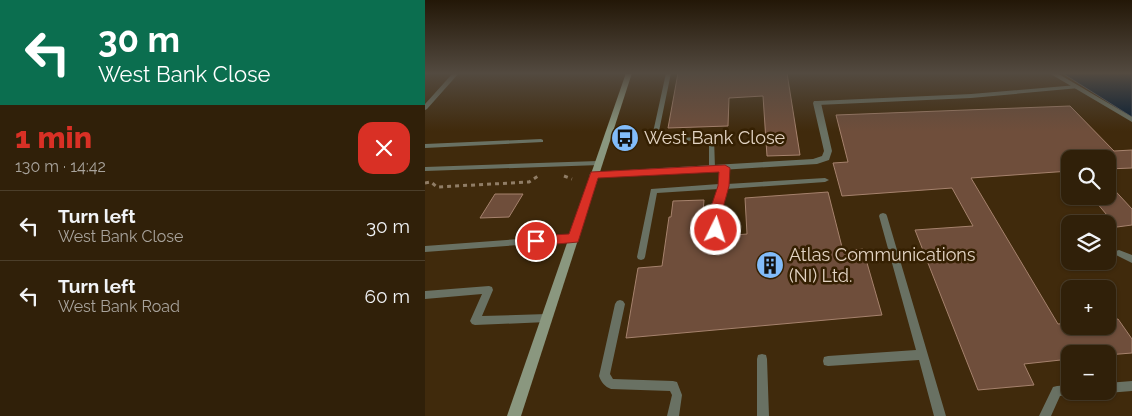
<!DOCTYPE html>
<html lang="en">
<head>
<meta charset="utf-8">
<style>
	:root { --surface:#302009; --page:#382812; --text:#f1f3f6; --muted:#a8a39c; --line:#4b3e2a; --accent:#d93025 }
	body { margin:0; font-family:Raleway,sans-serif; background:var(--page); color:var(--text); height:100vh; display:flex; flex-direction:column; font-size:19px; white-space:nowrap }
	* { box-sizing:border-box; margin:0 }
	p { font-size:16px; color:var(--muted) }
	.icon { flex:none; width:28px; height:28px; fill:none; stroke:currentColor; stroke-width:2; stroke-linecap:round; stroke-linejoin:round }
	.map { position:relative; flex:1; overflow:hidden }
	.side { display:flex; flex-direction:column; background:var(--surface); width:425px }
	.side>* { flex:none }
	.hud { background:#0b6e4f; color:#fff; overflow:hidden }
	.fabs { position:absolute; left:636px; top:150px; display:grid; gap:10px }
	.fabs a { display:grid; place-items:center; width:55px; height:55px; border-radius:10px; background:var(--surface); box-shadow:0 1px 4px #0004,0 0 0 1px var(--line); font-size:25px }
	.pin { position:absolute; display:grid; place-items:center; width:42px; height:42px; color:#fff; margin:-21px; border:2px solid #fff; border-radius:50%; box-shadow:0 1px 5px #0007 }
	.me { position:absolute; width:55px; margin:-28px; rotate:4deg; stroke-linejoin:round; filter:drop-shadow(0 0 4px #0008) }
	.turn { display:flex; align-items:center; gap:18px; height:105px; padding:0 15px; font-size:22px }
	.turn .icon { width:65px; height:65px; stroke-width:2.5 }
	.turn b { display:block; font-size:35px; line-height:42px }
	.round { display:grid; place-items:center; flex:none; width:52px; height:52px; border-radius:15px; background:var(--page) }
	.overview { display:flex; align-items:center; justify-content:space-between; height:85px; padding:0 15px }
	h1 { font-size:30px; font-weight:800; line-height:38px; color:var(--accent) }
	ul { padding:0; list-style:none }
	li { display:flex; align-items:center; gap:15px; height:70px; padding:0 15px; border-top:1px solid var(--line) }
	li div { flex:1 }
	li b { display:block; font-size:19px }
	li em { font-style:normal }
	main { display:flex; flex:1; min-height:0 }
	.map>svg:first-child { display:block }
	.water { fill:#041c34; stroke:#47535f }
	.building { fill:#6f4e3b; stroke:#a6826d }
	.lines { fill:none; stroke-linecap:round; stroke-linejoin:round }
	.path { stroke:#907d66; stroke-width:3; stroke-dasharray:4 4; stroke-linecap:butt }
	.lane { fill:#697163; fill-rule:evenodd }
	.street { fill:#697163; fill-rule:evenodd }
	.secondary { fill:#8a977f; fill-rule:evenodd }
	.route { fill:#d93025; stroke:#8d1f18 }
	.labels { text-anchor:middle; stroke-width:5; stroke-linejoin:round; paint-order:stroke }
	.poi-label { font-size:18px; fill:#e3d4c4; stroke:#352002; text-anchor:start }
</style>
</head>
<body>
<main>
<section class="side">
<div class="hud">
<div class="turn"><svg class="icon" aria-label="left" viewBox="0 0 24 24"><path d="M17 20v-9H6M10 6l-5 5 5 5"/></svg><div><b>30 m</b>West Bank Close</div></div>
</div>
<div class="overview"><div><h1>1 min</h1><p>130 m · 14:42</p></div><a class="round" style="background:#d93025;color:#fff"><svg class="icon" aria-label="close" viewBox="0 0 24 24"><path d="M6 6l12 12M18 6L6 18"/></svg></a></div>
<ul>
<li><svg class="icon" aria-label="left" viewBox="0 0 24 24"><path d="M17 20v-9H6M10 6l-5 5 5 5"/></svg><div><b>Turn left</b><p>West Bank Close</p></div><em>30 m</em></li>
<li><svg class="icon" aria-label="left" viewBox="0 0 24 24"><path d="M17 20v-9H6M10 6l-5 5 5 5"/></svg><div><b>Turn left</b><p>West Bank Road</p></div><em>60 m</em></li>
</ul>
</section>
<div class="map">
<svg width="707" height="416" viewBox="0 0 707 416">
	<rect width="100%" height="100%" fill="#402a0c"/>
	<path class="water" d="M637,73H707V117Z"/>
	<path class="building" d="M253,73H362L375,155L342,156L338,96L304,98L303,126L243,128Z
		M645,106L689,151L707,150V168L682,169V159H645V171L546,178L633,324L645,323V326H682V320L693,319L707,339V353L682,355V354H645V359L599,364L609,385L553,390L490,230L548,226L527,188L417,196L408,163L423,162L411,115Z
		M682,182L707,209V225L692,227L666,196H682Z
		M403,192L418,251L438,249L457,315L201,338L213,268L237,266L244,217H246L248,201L279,200L276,238L322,234L320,198Z
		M70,194H98L84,217L55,218Z"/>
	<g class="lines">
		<path class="path" d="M139,176L147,179
			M0,183L6,182L12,187L104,182L113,176"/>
		<path class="lane" d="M28,73H34L2,109L0,110V104Z
			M241,73H246L233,136L238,138L289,137L290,169L289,171H287L284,169V140L237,142L227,137Z
			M652,85L655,87L654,88L546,98L392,105L389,103L392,101L546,94Z
			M116,139L118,140V142L0,148V144Z
			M173,161L176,163L175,165L0,171V167Z
			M298,166H302L303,168L302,184L400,178L404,180L400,182L301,189L295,230L294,232H288L287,230L294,189L232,193L220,257L219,259L216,260L213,259L212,257L226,189L294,184Z
			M458,213L461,214L462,216L521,416H509L494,360L403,366L399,365L398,361L399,357L403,356L491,350L454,216L455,214Z
			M149,235L152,236L153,238L152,240L149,241L0,252V246Z
			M694,250L707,255V263L691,255L690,253L691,251Z
			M64,286L67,287L68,290L57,316L122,314L125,315L127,318L125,321L122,322L50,325L47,324L45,321L57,294L0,299V291Z
			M195,300L198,301L200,304L185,374L188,379L248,381L252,382L257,395L254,416H242L247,395L245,391L186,389C180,387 176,382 174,376L190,304L192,301Z
			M337,354L341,355L342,359L344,416H332V359L333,355Z
			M707,381V391L682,393L678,391H682V383Z
			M645,385V391H650L649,394L635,396L626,416H614L628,387L632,386Z"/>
		<path class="street" d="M624,73H632L707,117V122Z
			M389,101H392L396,103L407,151L404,160L392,164L169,178L164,175L169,172L388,159L397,156L399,151L388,103Z"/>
		<path class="secondary" d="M201,73H207L96,416H82Z"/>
	</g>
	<linearGradient id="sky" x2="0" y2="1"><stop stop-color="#231707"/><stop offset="0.56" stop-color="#534a40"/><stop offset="1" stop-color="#534a40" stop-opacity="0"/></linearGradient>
	<rect width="707" height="131" fill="url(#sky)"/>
	<path class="route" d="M300,165L305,168L304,186L299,204L295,234H287L285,230L287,204L293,186L294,172L173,178L153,242L111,246L107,245L105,241L107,238L111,236L144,234L166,172Z"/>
	<defs>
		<g id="bus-disc" transform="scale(1.4375)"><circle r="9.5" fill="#82bcfa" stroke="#352002"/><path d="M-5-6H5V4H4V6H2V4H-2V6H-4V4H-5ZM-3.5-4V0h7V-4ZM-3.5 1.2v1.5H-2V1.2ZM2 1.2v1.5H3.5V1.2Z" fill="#111"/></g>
		<g id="building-disc" transform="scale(1.4375)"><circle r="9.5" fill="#82bcfa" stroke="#352002"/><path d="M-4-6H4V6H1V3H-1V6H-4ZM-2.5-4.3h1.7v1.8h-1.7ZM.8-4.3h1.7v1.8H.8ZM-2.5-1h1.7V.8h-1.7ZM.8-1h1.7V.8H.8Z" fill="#111"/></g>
	</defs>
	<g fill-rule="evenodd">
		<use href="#bus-disc" x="200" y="138"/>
		<use href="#building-disc" x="345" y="265"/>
	</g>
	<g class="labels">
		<g class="poi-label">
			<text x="219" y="144">West Bank Close</text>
			<text x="364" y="261">Atlas Communications<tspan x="364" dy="21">(NI) Ltd.</tspan></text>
		</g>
	</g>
</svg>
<div class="fabs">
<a><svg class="icon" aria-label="search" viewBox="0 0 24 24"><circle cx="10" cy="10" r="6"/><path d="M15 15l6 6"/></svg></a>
<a><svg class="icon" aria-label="layers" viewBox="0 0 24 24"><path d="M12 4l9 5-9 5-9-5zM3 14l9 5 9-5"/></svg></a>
<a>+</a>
<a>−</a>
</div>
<div class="pin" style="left:111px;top:241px;background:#d93025"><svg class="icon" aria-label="arrive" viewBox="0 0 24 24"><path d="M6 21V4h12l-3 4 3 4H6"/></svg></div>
<svg class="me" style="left:291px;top:230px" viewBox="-20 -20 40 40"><circle r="17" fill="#d93025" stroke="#fff" stroke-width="3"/><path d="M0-11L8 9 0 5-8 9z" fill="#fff"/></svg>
</div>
</main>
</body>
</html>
